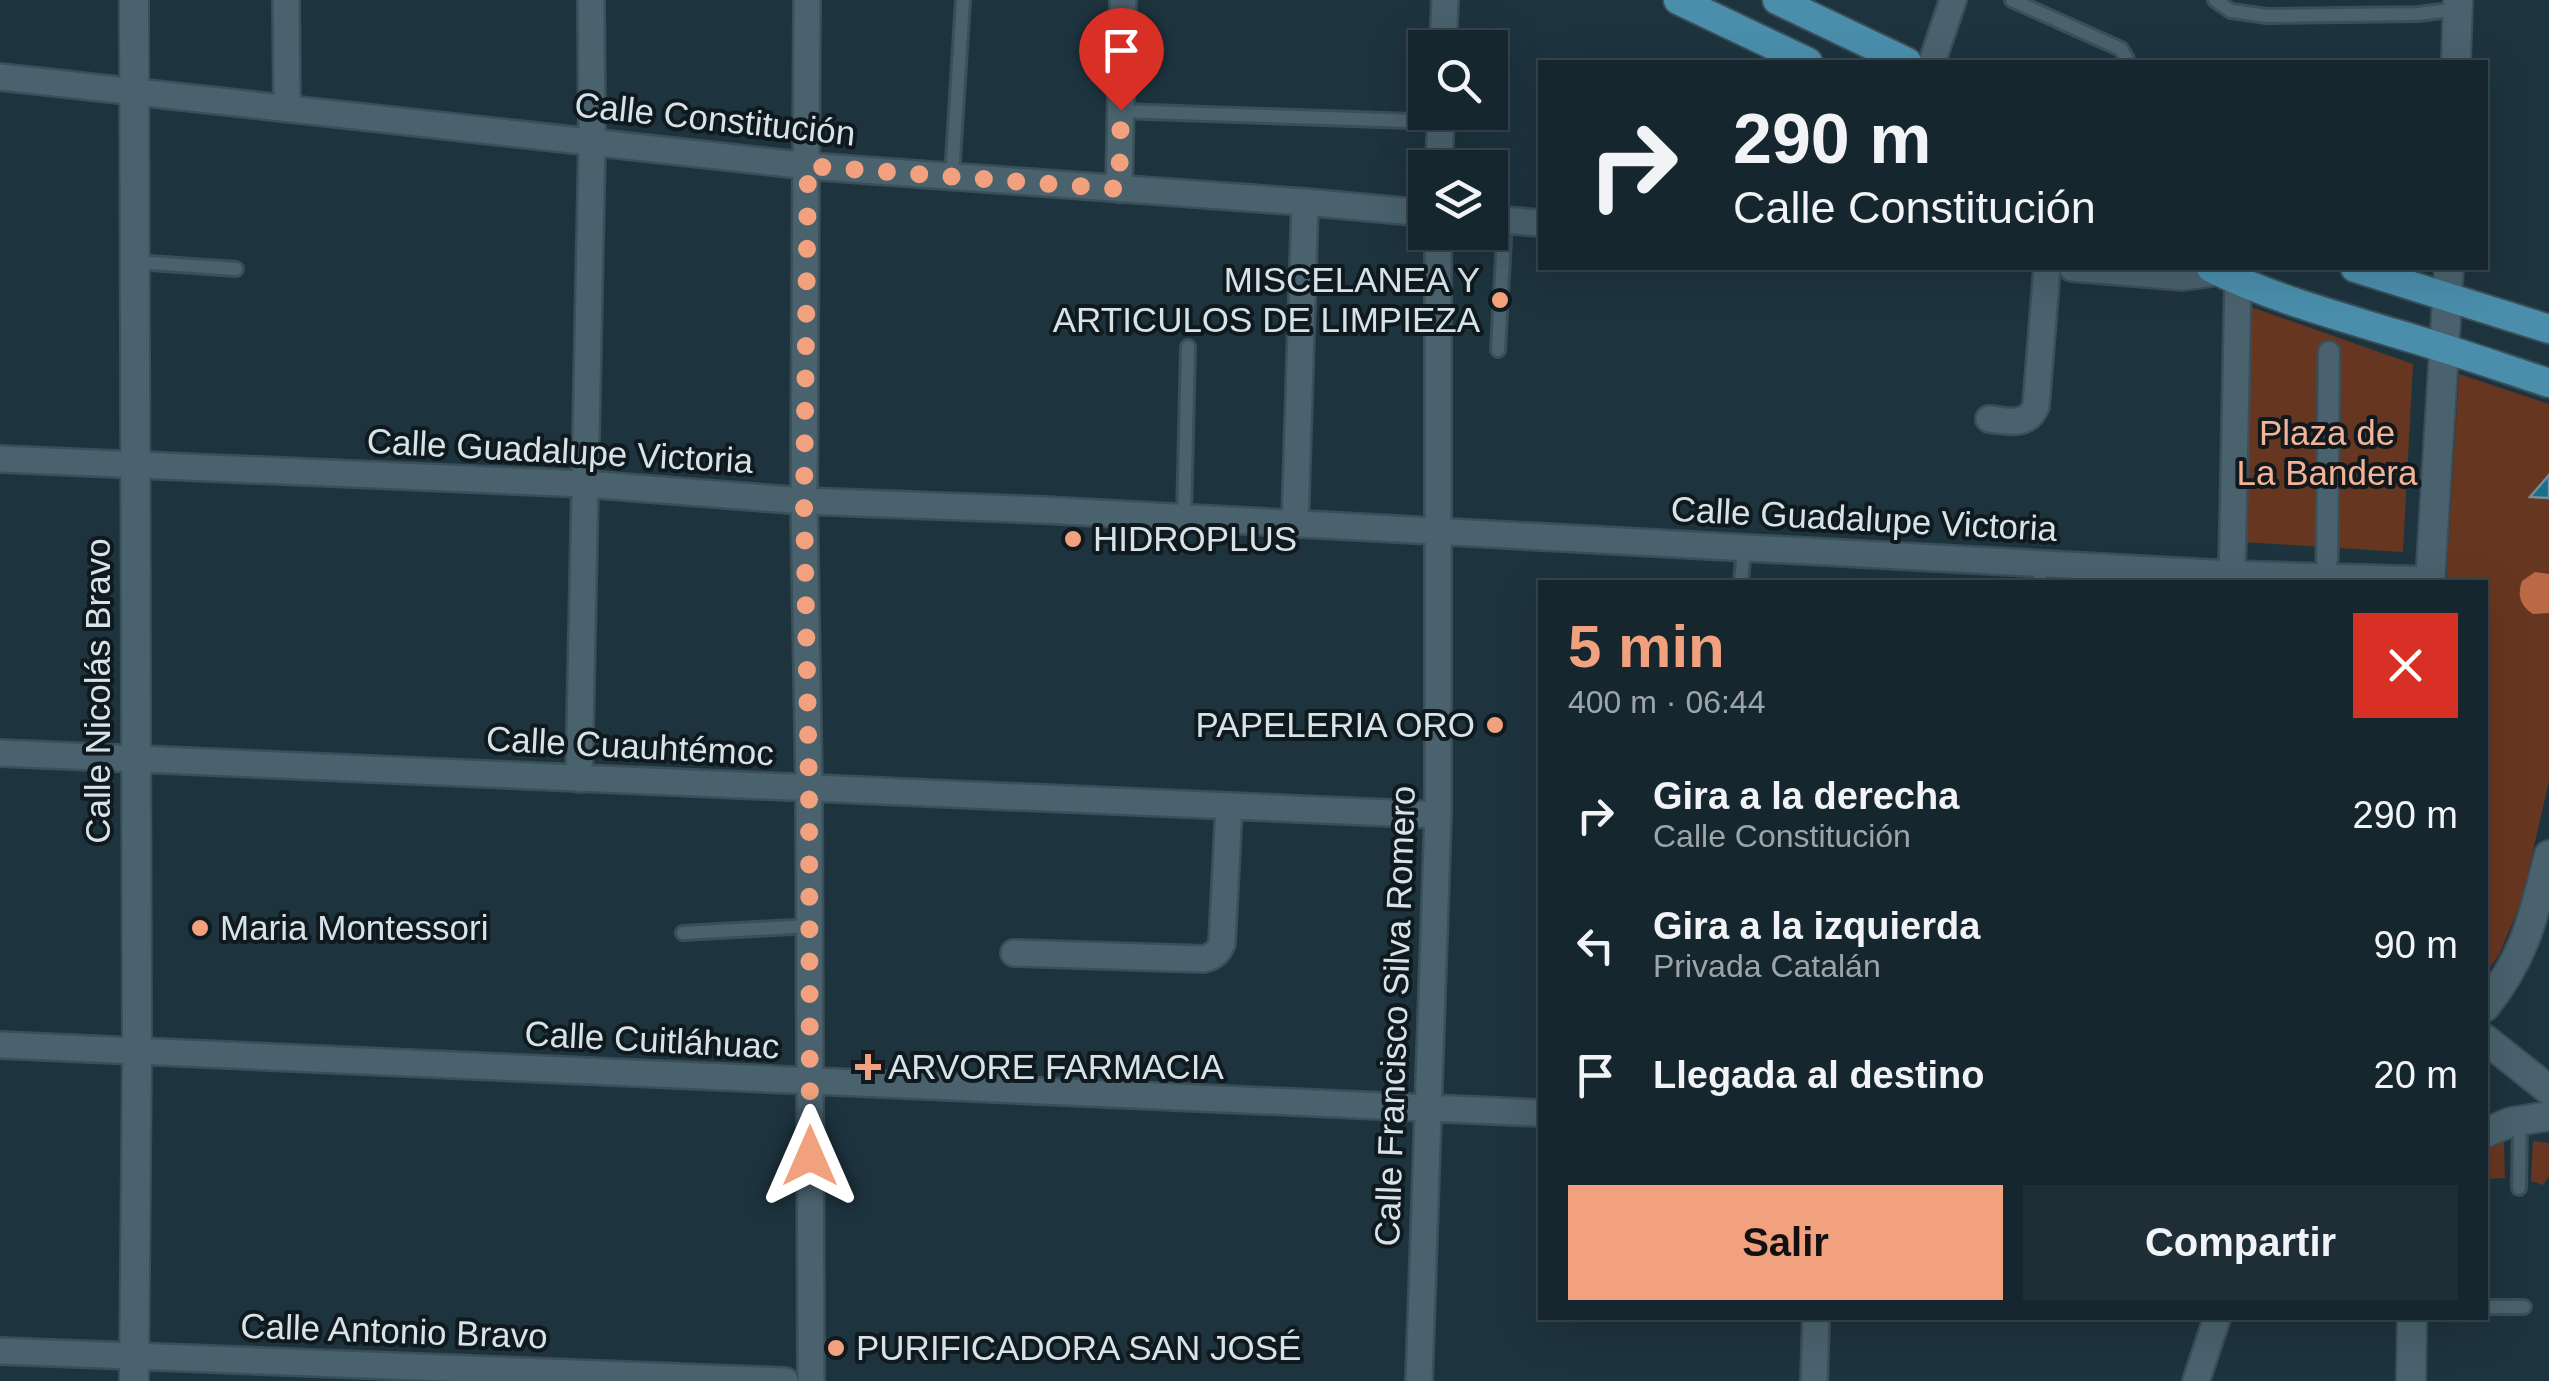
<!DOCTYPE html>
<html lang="es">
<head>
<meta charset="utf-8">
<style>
	:root { --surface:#16262e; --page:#1f2e36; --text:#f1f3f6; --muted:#9ea5aa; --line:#35434a; --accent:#f1a17d }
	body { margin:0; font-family:Arial,sans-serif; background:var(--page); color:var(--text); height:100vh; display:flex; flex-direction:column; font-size:38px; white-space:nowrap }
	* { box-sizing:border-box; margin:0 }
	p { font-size:32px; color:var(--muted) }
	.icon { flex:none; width:55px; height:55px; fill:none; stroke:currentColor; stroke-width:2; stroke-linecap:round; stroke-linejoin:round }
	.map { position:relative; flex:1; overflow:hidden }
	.drawer { position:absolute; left:1538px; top:580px; width:950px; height:740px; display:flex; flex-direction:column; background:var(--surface); border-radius:0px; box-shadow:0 10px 40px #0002,0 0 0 2px var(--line) }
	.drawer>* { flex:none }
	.banner { position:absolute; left:1538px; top:60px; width:950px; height:210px; border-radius:0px; box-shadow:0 10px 40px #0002,0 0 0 2px var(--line); background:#16262e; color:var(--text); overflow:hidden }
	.controls { position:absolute; left:1408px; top:30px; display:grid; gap:20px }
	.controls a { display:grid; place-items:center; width:100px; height:100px; border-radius:0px; background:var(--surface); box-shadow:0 10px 40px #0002,0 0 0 2px var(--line); font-size:50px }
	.pin { position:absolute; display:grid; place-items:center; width:85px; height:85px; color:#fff; margin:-102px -42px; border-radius:50% 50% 50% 0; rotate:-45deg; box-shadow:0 0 10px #0007 }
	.pin .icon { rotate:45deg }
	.me { position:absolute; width:110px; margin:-55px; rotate:0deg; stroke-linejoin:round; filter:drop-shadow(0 0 8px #0008) }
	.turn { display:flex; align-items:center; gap:35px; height:210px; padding:0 30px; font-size:45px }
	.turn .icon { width:130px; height:130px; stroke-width:2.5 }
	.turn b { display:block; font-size:70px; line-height:85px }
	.round { display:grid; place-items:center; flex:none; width:105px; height:105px; border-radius:0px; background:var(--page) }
	.head { display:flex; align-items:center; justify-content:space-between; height:170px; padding:0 30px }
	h1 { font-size:60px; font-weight:700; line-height:75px; color:var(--accent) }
	.primary-button { display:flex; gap:20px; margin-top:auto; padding:20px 30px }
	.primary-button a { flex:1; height:115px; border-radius:0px; background:var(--accent); color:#111; font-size:40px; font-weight:700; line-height:115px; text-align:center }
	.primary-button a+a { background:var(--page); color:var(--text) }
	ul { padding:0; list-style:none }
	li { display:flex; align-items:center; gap:30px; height:130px; padding:0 30px }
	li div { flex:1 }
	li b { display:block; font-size:38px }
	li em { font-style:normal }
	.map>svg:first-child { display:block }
	.green { fill:#673620 }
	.water { fill:#bb6944 }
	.building { fill:#176e8f; stroke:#748d9a; stroke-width:2.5 }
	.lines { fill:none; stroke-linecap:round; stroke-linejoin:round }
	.service-casing { stroke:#3b4f58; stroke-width:18 }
	.pedestrian-casing { stroke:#3b4f58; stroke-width:25 }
	.minor-casing { stroke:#3b4f58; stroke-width:30 }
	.tertiary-casing { stroke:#3b4f58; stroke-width:32 }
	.secondary-casing { stroke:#3b4f58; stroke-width:32 }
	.primary-casing { stroke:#3b4f58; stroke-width:32 }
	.service { stroke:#4a626e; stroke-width:12 }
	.pedestrian { stroke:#4a626e; stroke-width:20 }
	.minor { stroke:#4a626e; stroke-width:25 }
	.tertiary { stroke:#4a626e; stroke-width:28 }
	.secondary { stroke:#4a626e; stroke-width:28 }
	.primary { stroke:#4a8eac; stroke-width:28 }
	.route { stroke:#f1a17d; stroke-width:18; stroke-dasharray:0 32.4 }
	.poi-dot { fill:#f1a17d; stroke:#101a1e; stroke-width:4 }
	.labels { text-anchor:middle; stroke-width:8; stroke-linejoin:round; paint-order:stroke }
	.street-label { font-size:35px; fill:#d6e4ea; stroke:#101a1e }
	.poi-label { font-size:35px; fill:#d6e4ea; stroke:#101a1e; text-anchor:start }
	.park-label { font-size:35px; fill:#f5b396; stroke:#101a1e }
</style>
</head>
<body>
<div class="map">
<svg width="2549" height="1381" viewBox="0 0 2549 1381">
	<rect width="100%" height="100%" fill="#1d333e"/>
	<path class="green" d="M2251,307L2413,364L2403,552L2242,542Z
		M2459,374L2549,404V781L2521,903L2499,955L2485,974V582H2446Z
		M2533,1141L2549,1143V1176L2543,1185L2531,1181Z
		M2504,1142L2505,1178L2485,1179V1146Z"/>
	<path class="water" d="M2535,572L2549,574V613L2533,614C2520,606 2517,595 2522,581Z"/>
	<path class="building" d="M2549,475V498L2530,497Z"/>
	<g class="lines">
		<g class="service-casing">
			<path id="service" d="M2012,0L2121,49L2127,59V62
				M2215,0L2231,11L2267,16L2418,14L2458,9
				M1121,111L1441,122
				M952,176L963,0
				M136,262L236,269
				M1498,350L1505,220
				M1184,518L1188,347
				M1741,582L1744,547
				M2040,582L2041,562
				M683,933L810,926
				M2519,1188L2520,1120
				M2485,1307H2524"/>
		</g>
		<g class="pedestrian-casing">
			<path id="pedestrian" d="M2327,559L2329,352"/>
		</g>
		<g class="minor-casing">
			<path id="minor" d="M286,0L287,108
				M807,0L804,501L809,789L811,1381
				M1443,48L1445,0
				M1932,62L1953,0
				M0,77L808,166L1305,202L1425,213
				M1439,168L1441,112
				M1119,189L1123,0
				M1490,219L1540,223
				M2072,268L2183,277L2220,272
				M1989,419C2007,421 2028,427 2036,406L2047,268
				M0,459L585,484L804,501L1043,510L2232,574L2430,580
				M1295,524L1305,202
				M2232,574L2238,281
				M0,753L1438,815
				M579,779L592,142L591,0
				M1014,953L1204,959C1214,956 1218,953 1222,943L1229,807
				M0,1045L1540,1113
				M0,1351L785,1381
				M1419,1381L1438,815V232
				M1814,1381L1816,1318
				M2196,1381L2217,1318"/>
		</g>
		<g class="tertiary-casing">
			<path id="tertiary" d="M134,1381L137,1051L134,0"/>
		</g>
		<g class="secondary-casing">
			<path id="secondary" d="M2456,62L2458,0
				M2430,582L2449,268
				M2485,1007C2526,955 2533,917 2549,855
				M2485,1039L2549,1090
				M2485,1133L2511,1122L2549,1116
				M2411,1381L2412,1318"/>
		</g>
		<g class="primary-casing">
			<path id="primary" d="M1678,0L1808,62
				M1777,0L1907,62
				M2211,268C2269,297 2332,314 2394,333C2446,348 2497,366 2549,383
				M2355,268L2549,329"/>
		</g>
		<use href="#service" class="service"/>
		<use href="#pedestrian" class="pedestrian"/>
		<use href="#minor" class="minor"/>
		<use href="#tertiary" class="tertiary"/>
		<use href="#secondary" class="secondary"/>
		<use href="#primary" class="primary"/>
	</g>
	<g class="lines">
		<path class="route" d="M810,1156L809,789L804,501L808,166L1119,189L1121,110"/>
	</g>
	<g class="poi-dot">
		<circle cx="1500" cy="300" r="10"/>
		<circle cx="1073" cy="539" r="10"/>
		<circle cx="1495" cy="725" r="10"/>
		<circle cx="200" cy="928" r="10"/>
		<path d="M863 1052h10v10h10v10h-10v10h-10v-10h-10v-10h10z"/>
		<circle cx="836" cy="1348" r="10"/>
	</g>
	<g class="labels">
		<g class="street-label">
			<text transform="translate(715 119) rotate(6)" y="12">Calle Constitución</text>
			<text transform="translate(560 451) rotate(3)" y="12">Calle Guadalupe Victoria</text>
			<text transform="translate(1864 519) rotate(3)" y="12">Calle Guadalupe Victoria</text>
			<text transform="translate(98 691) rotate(-90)" y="12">Calle Nicolás Bravo</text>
			<text transform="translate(630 746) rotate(3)" y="12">Calle Cuauhtémoc</text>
			<text transform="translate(1395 1016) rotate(-88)" y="12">Calle Francisco Silva Romero</text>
			<text transform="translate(652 1040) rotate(3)" y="12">Calle Cuitláhuac</text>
			<text transform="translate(394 1331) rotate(2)" y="12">Calle Antonio Bravo</text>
		</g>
		<g class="poi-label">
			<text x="1480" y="292" text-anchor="end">MISCELANEA Y<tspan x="1480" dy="40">ARTICULOS DE LIMPIEZA</tspan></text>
			<text x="1093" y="551">HIDROPLUS</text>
			<text x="1475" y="737" text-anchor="end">PAPELERIA ORO</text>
			<text x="220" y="940">Maria Montessori</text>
			<text x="888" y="1079">ARVORE FARMACIA</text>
			<text x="856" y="1360">PURIFICADORA SAN JOSÉ</text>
		</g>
		<g class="park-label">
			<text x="2327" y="445">Plaza de<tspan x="2327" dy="40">La Bandera</tspan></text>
		</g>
	</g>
</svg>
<div class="controls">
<a><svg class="icon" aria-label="search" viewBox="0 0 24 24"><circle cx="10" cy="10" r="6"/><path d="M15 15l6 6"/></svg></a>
<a><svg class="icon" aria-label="layers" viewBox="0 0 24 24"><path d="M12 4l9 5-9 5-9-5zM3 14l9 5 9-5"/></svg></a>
</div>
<div class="pin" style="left:1121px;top:110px;background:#d93025"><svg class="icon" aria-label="arrive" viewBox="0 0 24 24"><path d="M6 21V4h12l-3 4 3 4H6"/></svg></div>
<svg class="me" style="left:810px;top:1156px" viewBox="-20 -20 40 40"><path d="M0-17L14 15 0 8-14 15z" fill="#f1a17d" stroke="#fff" stroke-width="4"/></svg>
<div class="banner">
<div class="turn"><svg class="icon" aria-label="right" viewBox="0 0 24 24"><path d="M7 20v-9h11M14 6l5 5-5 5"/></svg><div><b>290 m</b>Calle Constitución</div></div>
</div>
<section class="drawer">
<div class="head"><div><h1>5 min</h1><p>400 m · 06:44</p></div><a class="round" style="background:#d93025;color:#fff"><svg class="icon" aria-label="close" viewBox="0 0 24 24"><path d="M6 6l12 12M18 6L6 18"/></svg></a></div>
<ul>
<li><svg class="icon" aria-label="right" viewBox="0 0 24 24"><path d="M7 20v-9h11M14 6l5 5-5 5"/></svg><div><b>Gira a la derecha</b><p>Calle Constitución</p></div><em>290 m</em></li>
<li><svg class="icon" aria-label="left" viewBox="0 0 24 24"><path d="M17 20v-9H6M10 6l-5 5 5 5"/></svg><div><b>Gira a la izquierda</b><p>Privada Catalán</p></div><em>90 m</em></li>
<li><svg class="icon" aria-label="arrive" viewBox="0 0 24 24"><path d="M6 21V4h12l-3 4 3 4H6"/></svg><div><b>Llegada al destino</b></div><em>20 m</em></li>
</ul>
<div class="primary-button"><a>Salir</a><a>Compartir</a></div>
</section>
</div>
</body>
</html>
